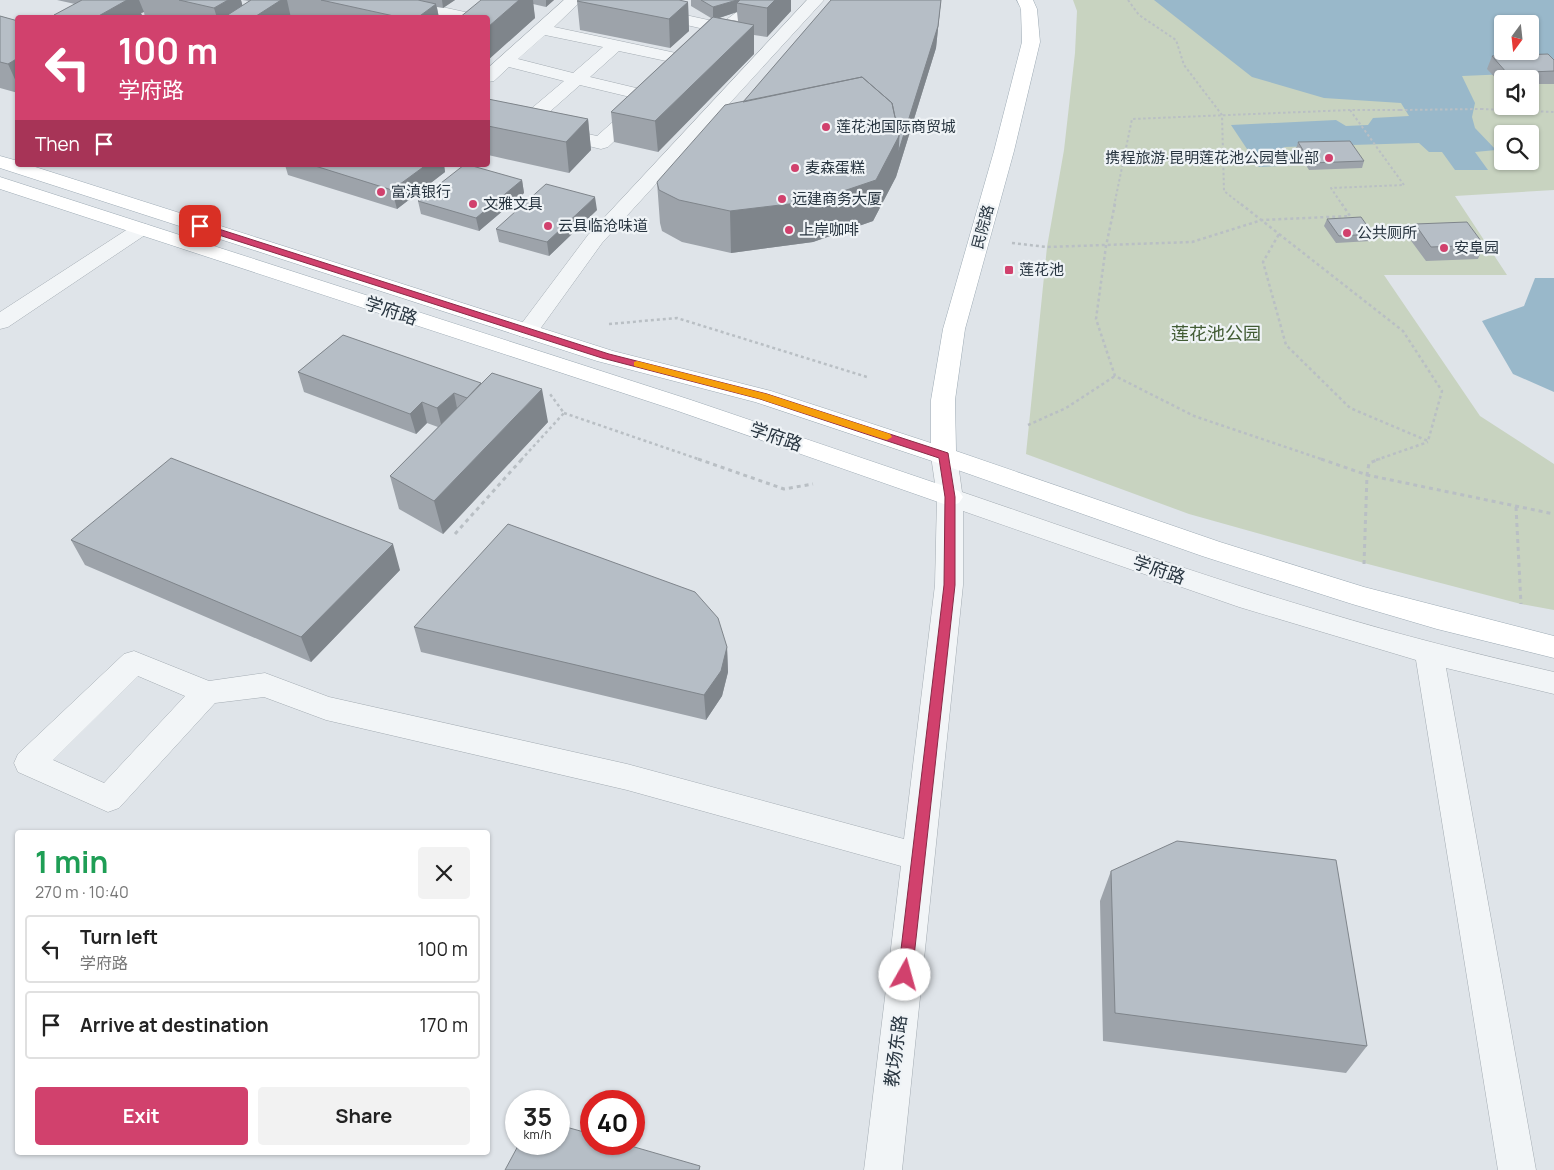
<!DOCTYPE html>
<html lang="en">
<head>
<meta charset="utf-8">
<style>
	:root { --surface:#fff; --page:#f2f2f2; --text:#222; --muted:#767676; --line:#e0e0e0; --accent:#d1416d }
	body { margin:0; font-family:Manrope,"Noto Sans SC",sans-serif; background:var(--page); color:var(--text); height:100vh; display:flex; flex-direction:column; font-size:19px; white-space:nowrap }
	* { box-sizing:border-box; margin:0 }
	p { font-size:16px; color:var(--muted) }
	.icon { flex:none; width:28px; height:28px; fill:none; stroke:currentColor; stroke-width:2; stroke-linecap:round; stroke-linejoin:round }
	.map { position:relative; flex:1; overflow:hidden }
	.panel { position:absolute; left:15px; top:830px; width:475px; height:325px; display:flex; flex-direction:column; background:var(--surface); border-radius:5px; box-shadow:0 1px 4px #0004 }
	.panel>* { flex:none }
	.guide { position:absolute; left:15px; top:15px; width:475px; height:152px; border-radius:5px; box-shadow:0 1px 4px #0004; background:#d1416d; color:#fff; overflow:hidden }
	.needle { width:32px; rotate:195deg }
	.controls { position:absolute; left:1494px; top:15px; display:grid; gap:10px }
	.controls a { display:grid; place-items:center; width:45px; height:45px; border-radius:5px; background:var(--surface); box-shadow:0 1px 4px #0004; font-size:25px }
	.speed { position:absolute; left:505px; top:1090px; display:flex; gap:10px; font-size:25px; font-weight:700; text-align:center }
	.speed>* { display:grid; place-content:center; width:65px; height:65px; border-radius:50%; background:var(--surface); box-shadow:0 1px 4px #0004; line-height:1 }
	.speed small { font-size:12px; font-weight:400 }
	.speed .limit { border:8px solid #d22; background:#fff; color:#111 }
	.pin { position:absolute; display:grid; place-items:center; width:42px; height:42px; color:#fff; margin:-21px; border-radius:10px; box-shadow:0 2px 8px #0006 }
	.me { position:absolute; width:55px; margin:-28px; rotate:7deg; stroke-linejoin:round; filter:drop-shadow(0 0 4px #0008) }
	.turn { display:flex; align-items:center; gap:18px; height:105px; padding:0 20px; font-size:22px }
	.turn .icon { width:65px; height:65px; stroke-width:2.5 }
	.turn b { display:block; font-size:35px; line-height:42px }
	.then { display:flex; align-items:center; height:48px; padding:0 20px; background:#0003; gap:10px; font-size:19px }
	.round { display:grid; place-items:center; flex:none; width:52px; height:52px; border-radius:5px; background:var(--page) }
	.headline { display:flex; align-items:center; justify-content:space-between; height:85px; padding:0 20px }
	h1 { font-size:30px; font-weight:700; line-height:38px; color:#1e9e55 }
	.cta { display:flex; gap:10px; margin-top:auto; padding:10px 20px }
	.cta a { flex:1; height:58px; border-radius:5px; background:var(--accent); color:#fff; font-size:20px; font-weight:700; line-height:58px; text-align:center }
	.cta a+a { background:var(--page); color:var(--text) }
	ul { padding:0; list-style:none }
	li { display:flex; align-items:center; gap:15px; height:68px; margin:0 10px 8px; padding:0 10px; border:2px solid var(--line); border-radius:5px }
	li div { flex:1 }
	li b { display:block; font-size:19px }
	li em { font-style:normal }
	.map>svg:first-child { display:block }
	.green { fill:#c8d3c0; fill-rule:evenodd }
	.water { fill:#99b8ca; fill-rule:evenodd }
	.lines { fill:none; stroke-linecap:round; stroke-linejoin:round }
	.minor-casing { stroke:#a4acb3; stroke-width:1 }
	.major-casing { stroke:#9eabb5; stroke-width:1 }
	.path-far2 { stroke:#b9bfc4; stroke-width:2; stroke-dasharray:2.5 2.5; stroke-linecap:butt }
	.path-far1 { stroke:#b9bfc4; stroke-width:2.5; stroke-dasharray:3 3; stroke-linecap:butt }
	.path { stroke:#b9bfc4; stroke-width:3; stroke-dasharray:4 4; stroke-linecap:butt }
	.minor { fill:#f2f5f7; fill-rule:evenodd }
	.major { fill:#fff; fill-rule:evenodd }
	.path-bridge { stroke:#b9bfc4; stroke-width:2; stroke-dasharray:2.5 2.5; stroke-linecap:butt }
	.wall { fill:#9da3aa; fill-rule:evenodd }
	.shaded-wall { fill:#7f858b }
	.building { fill:#b6bec6; stroke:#7f858b }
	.route { fill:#d1416d; stroke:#882a47 }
	.slow { fill:#f59e0b }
	.poi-dot { fill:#d1416d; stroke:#eff3f6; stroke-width:2 }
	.labels { text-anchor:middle; stroke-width:4.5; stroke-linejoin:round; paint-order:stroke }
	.far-poi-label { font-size:15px; fill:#283540; stroke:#eff3f6; text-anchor:start }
	.far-street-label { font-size:15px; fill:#283540; stroke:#eff3f6 }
	.street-label { font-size:18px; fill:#283540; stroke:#eff3f6 }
	.park-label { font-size:18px; fill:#425c35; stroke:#eff3f6 }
</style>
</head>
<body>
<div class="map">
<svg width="1554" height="1170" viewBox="0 0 1554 1170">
	<rect width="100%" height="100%" fill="#dfe4e9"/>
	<path class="green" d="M1073,0H1554V190L1455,196L1507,275H1384L1480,416L1554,464V610L1521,604L1364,563L1189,514L1026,454L1047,247L1064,150L1075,53L1077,11ZM1502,24H1530V51H1502ZM1502,79H1530V106H1502ZM1502,134H1530V161H1502Z"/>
	<path class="water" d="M1154,0H1554V72L1462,76L1475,103L1472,117L1475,128L1496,150L1475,152L1488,170H1455L1442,152H1429L1419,143L1284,147L1295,165L1259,167L1231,125L1336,120L1346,126L1368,125L1373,118L1409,116L1401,103L1324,98L1252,77ZM1502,24H1530V51H1502Z
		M1535,278H1554V392L1513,374L1482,321L1524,306Z"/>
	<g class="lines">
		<g class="minor-casing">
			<path id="minor" d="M380,0H410L474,14L476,18H444L382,3Z
				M564,0H582L554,27L690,56L696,57L699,61L696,65L690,66L619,51L590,77L657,93L660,97L657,101L651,102L580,85L537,123L597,136L635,102L641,101L647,102L650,106L647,110L608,147L601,149L488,122V111L519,119L564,81L509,67L494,81L488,82V68ZM545,35L603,47L573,73L518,59Z
				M587,0H617L722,23L750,2V0H766L767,4L712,50L706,51L700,50L697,46L713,31L589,3Z
				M807,0H824L602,243L535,336L527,338L519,336L516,331L588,235Z
				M141,223L148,225L151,229L148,233L8,327L0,329V312L134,225Z
				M944,448L953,450L957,456L962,492C1082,533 1202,576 1324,612C1400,635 1476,654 1554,672V694L1446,668L1536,1170H1498L1416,660L1239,607L963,511V585L902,1170H864L901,866L627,790L326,720L264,697L215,703L119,808L108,812L18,772L14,763L18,754L124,654L134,651L209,681L265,673L329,697L627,764L904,839L935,585L937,497L931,456L935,450ZM138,676L185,696L104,783L53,760Z"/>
		</g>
		<g class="major-casing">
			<path id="major" d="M1017,0H1033L1037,9L1040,42L1014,151L965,329L955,400L956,451L1220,542L1364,587L1554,636V658L1437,629L1352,604L1202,556L935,462L755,402L597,361L0,168V156L18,161V165H29L613,351L771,391L931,443V400L943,329L994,151L1022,42L1021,9Z
				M0,177L691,400L959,491L963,497L959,503L950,506L941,503L675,410L0,189Z"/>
		</g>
		<path class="path-far2" d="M1128,0L1139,15L1176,40L1184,65L1222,115L1224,191L1243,206
			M1481,109L1554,112
			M1400,110H1350L1404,185
			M1114,206L1132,119L1350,110
			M1343,206L1331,188L1404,185"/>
		<path class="path-far1" d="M1115,204L1106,246L1096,319L1115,376L1194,416L1324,460
			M1241,204L1279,234
			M1279,234L1403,331L1442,391L1428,441L1350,408L1286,345L1263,262Z
			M1012,243L1047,247L1192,242L1262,220L1350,216L1342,204
			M609,324L677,318L867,377
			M564,413L701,460
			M1028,425L1066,408L1115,376
			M521,460L564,413L550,394
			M1376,460L1428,442"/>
		<path class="path" d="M698,459L784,489L813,484
			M1321,459L1367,475L1554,514
			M1516,507L1521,604
			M455,534L522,459
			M1364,564L1367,475L1369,463L1380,459"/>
		<use href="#minor" class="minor"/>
		<use href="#major" class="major"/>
		<path class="path-bridge" d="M1400,110L1481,109"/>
	</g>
	<path class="wall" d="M57,0H241L242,6L249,1L242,0H455L443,8L437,7L439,18H145L144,12L141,13L143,18H55L54,15L75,4Z
		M481,0H554L546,7L533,4L535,18L488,60V18Z
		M691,0H791V11L767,37L754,35V54L658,152L614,142L611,112L711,18L691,6ZM737,12L738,21L719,18Z
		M831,0H941L936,48L896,177L873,221L813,242L731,253L682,242L662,231L660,223L657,182L743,102Z
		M577,1L688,2L689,31L670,48L580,30Z
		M0,16L18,21V93L0,88Z
		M1492,56L1554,60V84H1530V79H1502V85L1487,69Z
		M488,99L588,119L591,150L569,173L488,155Z
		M1298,142L1364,161L1362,168L1309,170L1296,149Z
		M285,165H444L445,172L397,209L288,175Z
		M522,180L524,193L479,231L421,214L418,201Z
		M597,210L549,256L499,242L496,229Z
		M1327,219L1373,234L1371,241L1336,243L1324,226Z
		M1415,224L1484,245L1478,259L1426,261L1409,238Z
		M343,335L548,422L443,534L399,509L390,476L438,427L427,423L416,434L304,392L298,372Z
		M71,540L400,570L311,662L85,565Z
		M414,627L727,647L728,672L722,696L706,720L421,652Z
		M1111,871L1367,1046L1346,1073L1103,1041L1100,901Z"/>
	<path class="shaded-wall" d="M127,0H139L144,12L141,13L143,18H95Z
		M228,0H241L246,18H217L214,8Z
		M281,0H287L291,18H253Z
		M442,0H455L443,8Z
		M519,0H533L535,18L488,60V27Z
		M546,0H554L546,7Z
		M737,0H754L737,3V12L713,20V7Z
		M775,0H791V11L767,37V8Z
		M941,0L936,48L896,177L873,221L813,242L731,253L730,211Z
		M688,2L689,31L670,48L669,19Z
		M436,4L439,18H417Z
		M754,25V54L658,152L655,121Z
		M18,58V86L8,64Z
		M588,119L591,150L569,173L566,142Z
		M426,165H444L445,172L397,209L392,190Z
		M522,180L524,193L479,231L476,218Z
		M595,197L597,210L549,256L547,242Z
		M542,389L548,422L443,534L434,501Z
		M454,393L458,413L442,428L437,408Z
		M422,402L427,423L416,434L410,414Z
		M393,544L400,570L311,662L301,637Z
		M727,647L728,672L722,696L706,720L704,695Z"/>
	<path class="building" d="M82,0H127L95,18H64L54,15Z
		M179,0H228L214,8Z
		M251,0H281L253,18H223Z
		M321,0H418L436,4L417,18H403Z
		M481,0H519L488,27V18H459Z
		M579,0H679L688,2L669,19L577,1Z
		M701,0H737L713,7Z
		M740,0H775L767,8L737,3Z
		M831,0H941L938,26L898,153L899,136L892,103L862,77L743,102Z
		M0,16L18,21V58L8,64L0,62Z
		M713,17L754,25L655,121L611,112Z
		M1548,54L1554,60V71L1507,73L1492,56Z
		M862,77L892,103L899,136L876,180L814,201L730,211L679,200L659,190L657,182L725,105Z
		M488,99L588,119L566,142L488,126Z
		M1350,141L1364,161L1311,163L1298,142Z
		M312,165H426L392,190Z
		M464,165H469L522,180L476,218L418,201Z
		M546,184L595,197L547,242L496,229Z
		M1361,217L1373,234L1339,236L1327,219Z
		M1467,222L1484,245L1431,247L1415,224Z
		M343,335L481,383L467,398L454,393L437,408L422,402L410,414L298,372Z
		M492,373L542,389L434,501L390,476Z
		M171,458L393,544L301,637L71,540Z
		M508,524L695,592L718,618L727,647L721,671L704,695L414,627Z
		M1177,841L1336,860L1367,1046L1115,1013L1111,871Z
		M559,1125L591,1134V1144H624L700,1166L699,1170H505L519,1144H559Z"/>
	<path class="route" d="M200,223L609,354L767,394L948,453L955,497V585L912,975L910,979L905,981L900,979L898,975L944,585L945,497L939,458L760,399L602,358L197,228L196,226Z"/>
	<path class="slow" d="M637,361L767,394L890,434L892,437L887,440L883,439L760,399L634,366V362Z"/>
	<g class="poi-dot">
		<circle cx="826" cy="127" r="5"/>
		<circle cx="1329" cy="158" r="5"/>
		<circle cx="795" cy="168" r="5"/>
		<circle cx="381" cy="192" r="5"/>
		<circle cx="782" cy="199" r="5"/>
		<circle cx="473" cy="204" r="5"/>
		<circle cx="548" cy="226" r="5"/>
		<circle cx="789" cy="230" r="5"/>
		<circle cx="1347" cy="233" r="5"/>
		<circle cx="1444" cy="248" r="5"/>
		<rect x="1004" y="265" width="10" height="10" rx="2.5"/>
	</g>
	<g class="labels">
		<g class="far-poi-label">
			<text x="836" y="132">莲花池国际商贸城</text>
			<text x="1319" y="163" text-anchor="end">携程旅游·昆明莲花池公园营业部</text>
			<text x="805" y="173">麦森蛋糕</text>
			<text x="391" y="197">富滇银行</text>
			<text x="792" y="204">远建商务大厦</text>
			<text x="483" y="209">文雅文具</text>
			<text x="558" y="231">云县临沧味道</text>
			<text x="799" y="235">上岸咖啡</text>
			<text x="1357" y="238">公共厕所</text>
			<text x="1454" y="253">安阜园</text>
			<text x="1019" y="275">莲花池</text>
		</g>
		<g class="far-street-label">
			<text transform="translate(983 227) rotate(-75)" y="5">民院路</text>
		</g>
		<g class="street-label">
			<text transform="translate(391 311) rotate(18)" y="6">学府路</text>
			<text transform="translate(776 437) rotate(19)" y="6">学府路</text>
			<text transform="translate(1159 570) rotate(19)" y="6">学府路</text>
			<text transform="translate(896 1051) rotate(-83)" y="6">教场东路</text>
		</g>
		<g class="park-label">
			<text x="1216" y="340">莲花池公园</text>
		</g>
	</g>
</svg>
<div class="controls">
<a><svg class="needle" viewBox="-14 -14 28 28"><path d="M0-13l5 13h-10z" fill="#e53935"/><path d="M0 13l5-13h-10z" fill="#767676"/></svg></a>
<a><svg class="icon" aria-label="sound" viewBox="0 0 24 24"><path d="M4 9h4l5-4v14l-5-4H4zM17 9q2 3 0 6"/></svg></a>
<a><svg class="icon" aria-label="search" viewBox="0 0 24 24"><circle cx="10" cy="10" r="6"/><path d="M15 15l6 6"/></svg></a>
</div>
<div class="speed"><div>35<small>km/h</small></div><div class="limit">40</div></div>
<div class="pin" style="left:200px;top:226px;background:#d93025"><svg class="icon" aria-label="arrive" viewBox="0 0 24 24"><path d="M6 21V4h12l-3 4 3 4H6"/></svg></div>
<svg class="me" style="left:905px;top:975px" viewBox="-20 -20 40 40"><circle r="19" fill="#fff"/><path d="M0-13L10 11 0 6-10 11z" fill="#d1416d"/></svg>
<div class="guide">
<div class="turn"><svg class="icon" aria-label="left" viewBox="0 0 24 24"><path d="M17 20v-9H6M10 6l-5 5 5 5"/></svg><div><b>100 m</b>学府路</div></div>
<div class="then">Then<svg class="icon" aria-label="arrive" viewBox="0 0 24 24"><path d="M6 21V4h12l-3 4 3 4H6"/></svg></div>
</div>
<section class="panel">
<div class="headline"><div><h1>1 min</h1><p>270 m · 10:40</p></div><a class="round"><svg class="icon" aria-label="close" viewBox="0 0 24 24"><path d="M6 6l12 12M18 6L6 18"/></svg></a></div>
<ul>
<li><svg class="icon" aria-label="left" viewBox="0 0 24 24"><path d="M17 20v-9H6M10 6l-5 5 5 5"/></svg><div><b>Turn left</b><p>学府路</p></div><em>100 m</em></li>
<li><svg class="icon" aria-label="arrive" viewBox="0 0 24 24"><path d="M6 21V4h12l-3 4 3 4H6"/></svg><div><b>Arrive at destination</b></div><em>170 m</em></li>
</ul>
<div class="cta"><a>Exit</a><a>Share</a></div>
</section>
</div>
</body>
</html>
